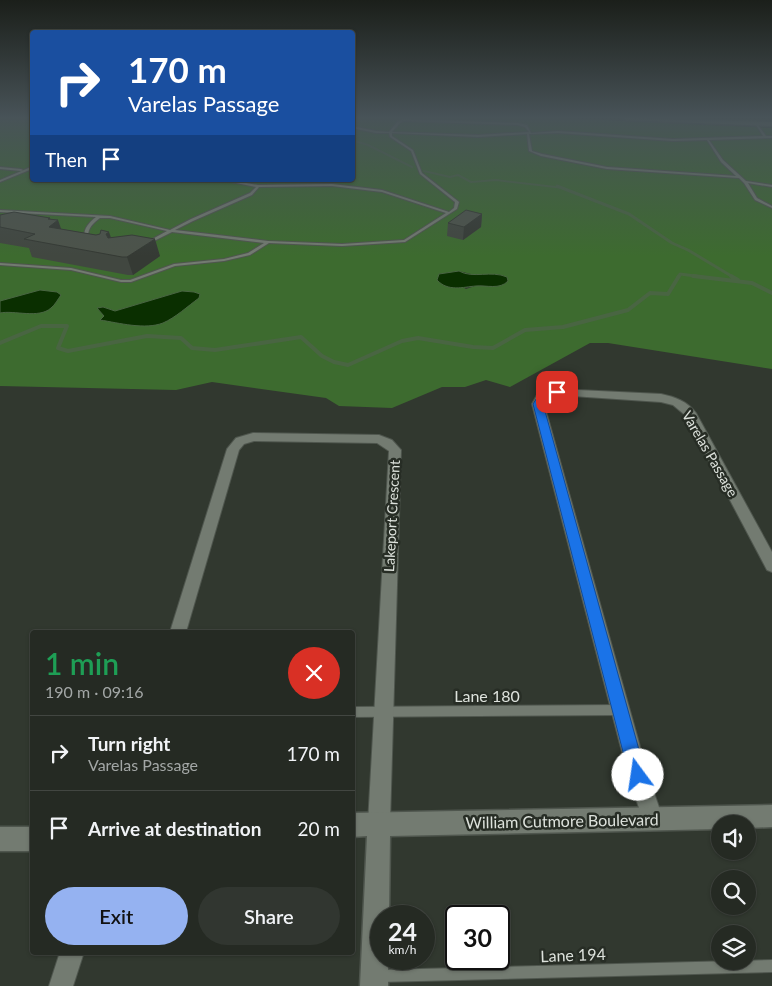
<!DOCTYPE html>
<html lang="en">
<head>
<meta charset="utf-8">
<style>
	:root { --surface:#252a23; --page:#313630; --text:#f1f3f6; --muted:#a3a7a6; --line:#424641; --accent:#95b2f1 }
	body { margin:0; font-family:Lato,sans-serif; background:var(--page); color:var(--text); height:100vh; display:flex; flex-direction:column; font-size:19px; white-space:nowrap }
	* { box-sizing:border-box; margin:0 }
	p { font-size:16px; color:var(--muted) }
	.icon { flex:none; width:28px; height:28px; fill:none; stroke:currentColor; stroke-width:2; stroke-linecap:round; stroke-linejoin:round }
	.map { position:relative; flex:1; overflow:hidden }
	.details { position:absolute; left:30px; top:630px; width:325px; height:325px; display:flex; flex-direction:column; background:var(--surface); border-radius:5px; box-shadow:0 1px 4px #0004,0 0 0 1px var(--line) }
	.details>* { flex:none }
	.top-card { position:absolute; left:30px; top:30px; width:325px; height:152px; border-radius:5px; box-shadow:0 1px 4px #0004,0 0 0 1px var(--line); background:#1a4fa0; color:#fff; overflow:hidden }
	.buttons { position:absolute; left:711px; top:815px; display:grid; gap:10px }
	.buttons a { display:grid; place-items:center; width:45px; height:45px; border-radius:50%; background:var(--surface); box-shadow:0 1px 4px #0004,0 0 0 1px var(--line); font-size:25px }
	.speed { position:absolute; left:370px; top:905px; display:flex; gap:10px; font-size:25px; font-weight:700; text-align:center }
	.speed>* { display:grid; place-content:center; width:65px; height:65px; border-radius:50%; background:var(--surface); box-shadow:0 1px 4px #0004,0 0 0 1px var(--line); line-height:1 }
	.speed small { font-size:12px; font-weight:400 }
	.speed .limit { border:2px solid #111; border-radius:8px; background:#fff; color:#111 }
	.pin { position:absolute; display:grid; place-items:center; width:42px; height:42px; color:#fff; margin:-21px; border-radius:10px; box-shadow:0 2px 8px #0006 }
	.me { position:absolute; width:55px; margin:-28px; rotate:346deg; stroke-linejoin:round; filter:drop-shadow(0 0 4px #0008) }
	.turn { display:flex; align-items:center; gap:18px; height:105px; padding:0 15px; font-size:22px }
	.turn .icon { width:65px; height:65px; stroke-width:2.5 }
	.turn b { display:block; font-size:35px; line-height:42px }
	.then { display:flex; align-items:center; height:48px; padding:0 15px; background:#0003; gap:10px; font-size:19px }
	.round { display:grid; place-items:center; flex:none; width:52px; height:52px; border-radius:26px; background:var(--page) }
	.overview { display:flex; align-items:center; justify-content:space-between; height:85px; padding:0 15px }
	h1 { font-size:30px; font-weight:600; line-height:38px; color:#1e9e55 }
	.primary-button { display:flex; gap:10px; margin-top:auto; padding:10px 15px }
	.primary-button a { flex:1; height:58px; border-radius:30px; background:var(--accent); color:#111; font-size:20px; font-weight:600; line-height:58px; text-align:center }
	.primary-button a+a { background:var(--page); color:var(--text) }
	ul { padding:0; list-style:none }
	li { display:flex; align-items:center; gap:15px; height:75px; padding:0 15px; border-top:1px solid var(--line) }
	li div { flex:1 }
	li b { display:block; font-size:19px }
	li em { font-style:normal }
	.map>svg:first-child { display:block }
	.green { fill:#3d6b2f; fill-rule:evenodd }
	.water { fill:#0a2f00; stroke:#496542 }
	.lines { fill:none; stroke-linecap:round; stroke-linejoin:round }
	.stream-far2 { stroke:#496542; stroke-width:2 }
	.stream-far1 { stroke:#496542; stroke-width:3 }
	.stream { stroke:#496542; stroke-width:4 }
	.lane-casing { stroke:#4f564e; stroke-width:2 }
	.street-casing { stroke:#4f564e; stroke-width:2 }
	.secondary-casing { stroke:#4f564e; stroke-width:3 }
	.lane { fill:#737b71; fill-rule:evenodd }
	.street { fill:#737b71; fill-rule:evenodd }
	.secondary { fill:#737b71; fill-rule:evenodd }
	.wall { fill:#414740 }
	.shaded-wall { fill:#353a34 }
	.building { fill:#4c534a; stroke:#353a34 }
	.route { fill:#1a73e8; stroke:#114b97 }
	.labels { text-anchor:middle; stroke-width:5; stroke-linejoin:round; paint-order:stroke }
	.street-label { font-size:14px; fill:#dde2dc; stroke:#272d25 }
	.near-street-label { font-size:16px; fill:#dde2dc; stroke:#272d25 }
</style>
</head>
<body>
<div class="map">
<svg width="772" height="986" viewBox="0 0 772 986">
	<rect width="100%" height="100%" fill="#31382f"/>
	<path class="green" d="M0,118H32V180H352L353,118H559L772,128V369L608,343H590L510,387L486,380L465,387H442L392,408L339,406L326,398L212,382L176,390L0,386ZM459,271L471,274L488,286H475L466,289L439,274ZM182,291L101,319L104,316L98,309L103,307L115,311Z"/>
	<path class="water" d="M459,271C473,279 491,270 507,277L508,281C500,290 486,285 476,286C463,287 448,292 437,280L439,274Z
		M40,290L57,292L61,295C58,299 55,305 51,308C39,319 14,310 0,313V301Z
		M182,291L194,292L200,294L199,298C188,306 175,318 163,323C145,330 119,323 100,320L104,316L97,308L103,307L115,311Z"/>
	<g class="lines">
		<path class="stream-far2" d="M352,140L368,145L412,167
			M424,171L450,177L458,175L471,182L496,180L564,188"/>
		<path class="stream-far1" d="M557,186L629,214L672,243L688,250L733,277
			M678,277L680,274L703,277"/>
		<path class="stream" d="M693,276L752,283L772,293
			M731,276L738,280
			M0,343L41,326H67L58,348L68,351L147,336L181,338L192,348L215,350L301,337L322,356L334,362L348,365L402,341L418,338L473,347L493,348L525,330L563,327L628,310L650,293L668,294L679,276"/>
		<g class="lane-casing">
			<path id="lane" d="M403,119L518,123L527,125L531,133L558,131L673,139L763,136L755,123L756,122L766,136H772V138L709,140L723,160L746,181L772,185V187L748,183L757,198L772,206V208L755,200L744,183L739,178L607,169L541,156L529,151L527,134L478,137L392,133V136L413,150L422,173L459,202L457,209L405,242L342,246L269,243L250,255L224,261L175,266L131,282H121L71,270L0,265V263L71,268L121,280H130L174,264L224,259L248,253L264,243L172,232L148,244H147V242L167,231L110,218H100C91,225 86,230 89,242L87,243L85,242C82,231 87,224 96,217L0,212V210L110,216L170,230L191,219L250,193L256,187L221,180H229L258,185L332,184L382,190L449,212L454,208L455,202L420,174L411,151L390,137L389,133H376L352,128V126L376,131L389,132L398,121ZM403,121L518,125L525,127L529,132L478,135L392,132L400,123ZM558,133L673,141L707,140L721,162L736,176L607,167L542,154L532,151L529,134ZM332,186L382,192L446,213L404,240L342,244L268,241L175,230L193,221L252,195L259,187Z
				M0,167L21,169L23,170L21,171L0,169Z
				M31,167H32V169L0,182V180Z
				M620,705L623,707L625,710L623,713L620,715L352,717V707Z
				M772,960V972L379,982L375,980L373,976L375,972L379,970Z"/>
		</g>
		<g class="street-casing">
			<path id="street" d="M557,389L661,394C675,397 687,401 696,413L772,552V572L767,570L685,415L673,405L661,402L557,395L551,396L545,400L544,404L648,775L663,819L659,826L652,830L645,826L628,775L532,404L538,393Z
				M253,433L379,435L392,440L401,450L390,823L387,831L379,834L371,831L368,823L389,451L377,443L254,441L244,444L239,450L186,632H170L227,449L236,438Z
				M60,952H84L73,986H49Z"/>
		</g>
		<g class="secondary-casing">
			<path id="secondary" d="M623,118L772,122V126L626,120Z
				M772,805V827L748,828V824H720V829L390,836L389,916H381V959H388V986H360L367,836L352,837V813Z
				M0,827H32V851H0Z"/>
		</g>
		<use href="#lane" class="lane"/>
		<use href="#street" class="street"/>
		<use href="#secondary" class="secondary"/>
	</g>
	<path class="wall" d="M482,214L481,227L463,240L447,236L448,223Z
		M0,215L50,219L61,229L96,235L111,237L160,256L133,275H128L32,257L29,248L0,243Z"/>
	<path class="shaded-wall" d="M482,214L481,227L463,240L464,227Z
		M50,218L52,225L58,220L64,237L49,227L48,219Z
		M109,232L115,249L106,234Z
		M155,239L160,256L133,275L127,257Z"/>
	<path class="building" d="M466,210L482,214L464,227L448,223Z
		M14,212L50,218L48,219L58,220L49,227L96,235L100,234L101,230L109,232L106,234L108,238L132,235L155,239L127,257H122L24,239L35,234L0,227V215Z"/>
	<linearGradient id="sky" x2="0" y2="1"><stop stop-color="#1b1f1a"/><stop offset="0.46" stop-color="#485358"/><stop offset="1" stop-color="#485358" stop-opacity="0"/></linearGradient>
	<rect width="772" height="256" fill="url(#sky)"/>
	<path class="route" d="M557,389L561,390V394L547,397L543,404L646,775L644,781L638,783L632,781L629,775L533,404L540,393Z"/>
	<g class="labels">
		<g class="street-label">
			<text transform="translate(710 454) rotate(60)" y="5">Varelas Passage</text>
			<text transform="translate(392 516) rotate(-87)" y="5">Lakeport Crescent</text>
		</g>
		<g class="near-street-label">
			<text x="487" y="702">Lane 180</text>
			<text transform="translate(562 821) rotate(-1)" y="6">William Cutmore Boulevard</text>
			<text transform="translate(573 955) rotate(-2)" y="6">Lane 194</text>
		</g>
	</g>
</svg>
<div class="buttons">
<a><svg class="icon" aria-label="sound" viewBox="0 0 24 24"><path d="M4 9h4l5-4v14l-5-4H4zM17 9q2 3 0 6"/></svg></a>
<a><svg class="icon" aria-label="search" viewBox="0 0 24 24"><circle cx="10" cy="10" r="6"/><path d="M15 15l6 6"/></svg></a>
<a><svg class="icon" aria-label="layers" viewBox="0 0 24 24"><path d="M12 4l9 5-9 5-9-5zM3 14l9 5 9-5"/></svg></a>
</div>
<div class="speed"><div>24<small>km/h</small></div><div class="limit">30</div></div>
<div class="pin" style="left:557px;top:392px;background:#d93025"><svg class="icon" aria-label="arrive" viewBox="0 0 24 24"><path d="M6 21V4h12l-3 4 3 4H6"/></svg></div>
<svg class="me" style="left:638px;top:775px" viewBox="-20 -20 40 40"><circle r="19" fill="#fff"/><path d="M0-13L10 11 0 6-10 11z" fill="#1a73e8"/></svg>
<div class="top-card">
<div class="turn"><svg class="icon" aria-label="right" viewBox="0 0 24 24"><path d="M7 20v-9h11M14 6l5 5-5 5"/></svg><div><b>170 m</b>Varelas Passage</div></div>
<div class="then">Then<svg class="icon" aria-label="arrive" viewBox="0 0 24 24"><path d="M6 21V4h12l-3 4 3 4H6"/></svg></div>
</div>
<section class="details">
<div class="overview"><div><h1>1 min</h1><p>190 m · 09:16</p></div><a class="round" style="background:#d93025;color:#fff"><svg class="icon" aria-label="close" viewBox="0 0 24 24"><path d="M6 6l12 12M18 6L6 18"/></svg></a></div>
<ul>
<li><svg class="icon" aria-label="right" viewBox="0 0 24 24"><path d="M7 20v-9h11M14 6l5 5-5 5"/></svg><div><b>Turn right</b><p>Varelas Passage</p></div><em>170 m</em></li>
<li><svg class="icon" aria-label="arrive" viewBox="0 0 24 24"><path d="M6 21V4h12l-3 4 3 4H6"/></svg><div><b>Arrive at destination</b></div><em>20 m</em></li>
</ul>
<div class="primary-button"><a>Exit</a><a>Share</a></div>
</section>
</div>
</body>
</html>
